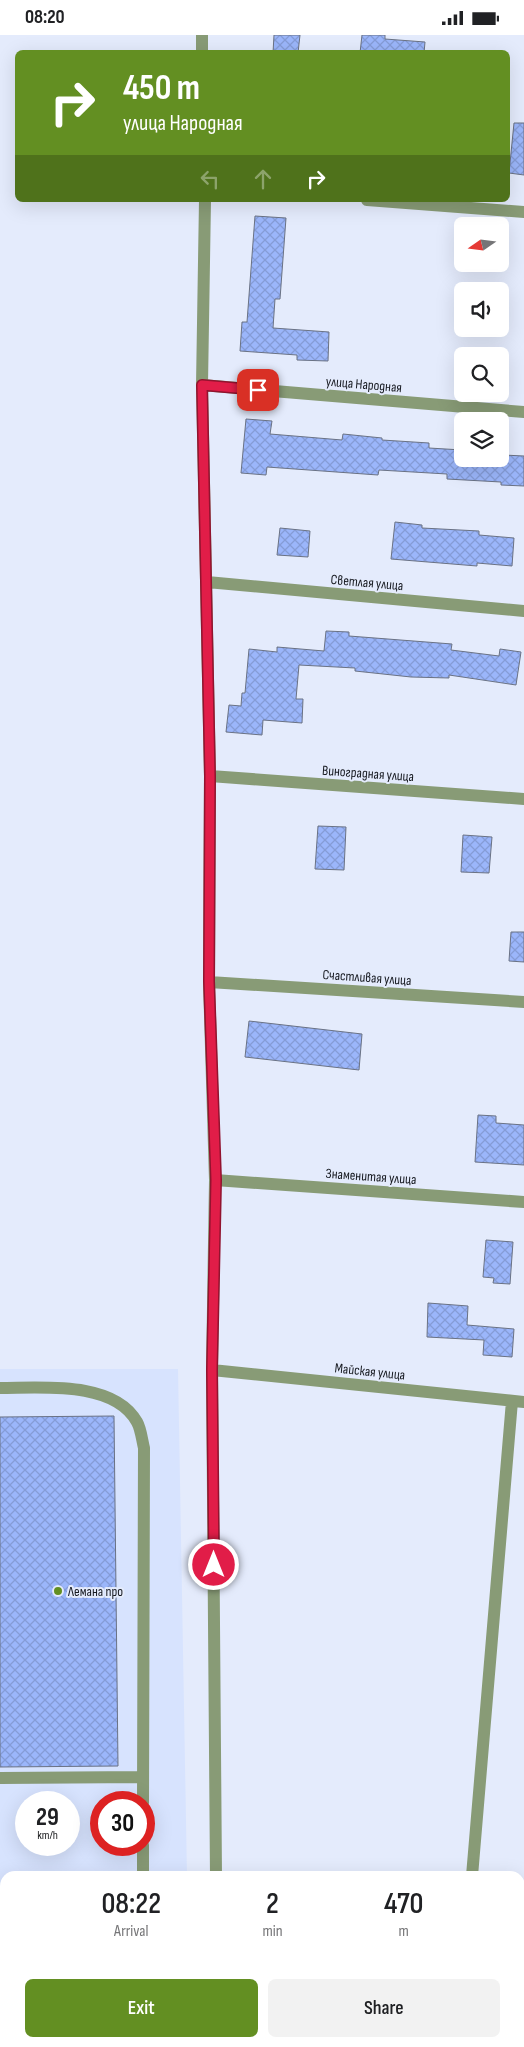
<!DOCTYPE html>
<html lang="en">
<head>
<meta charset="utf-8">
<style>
	:root { --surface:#fff; --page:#f2f2f2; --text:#202124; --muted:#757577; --accent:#638f22 }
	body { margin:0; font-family:"Sofia Sans Condensed",sans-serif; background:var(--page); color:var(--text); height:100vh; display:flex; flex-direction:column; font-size:19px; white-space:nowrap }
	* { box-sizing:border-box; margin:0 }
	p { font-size:16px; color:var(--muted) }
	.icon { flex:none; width:28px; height:28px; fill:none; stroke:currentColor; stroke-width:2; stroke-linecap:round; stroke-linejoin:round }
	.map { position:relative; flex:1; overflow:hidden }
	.sheet { position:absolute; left:0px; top:1836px; width:525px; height:176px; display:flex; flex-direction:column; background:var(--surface); border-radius:15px 15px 0 0; box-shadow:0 5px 20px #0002 }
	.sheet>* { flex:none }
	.hud { position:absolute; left:15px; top:15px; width:495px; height:152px; border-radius:8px; box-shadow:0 5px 20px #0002; background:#638f22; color:#fff; overflow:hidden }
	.needle { width:32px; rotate:256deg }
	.controls { position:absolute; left:454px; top:182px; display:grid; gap:10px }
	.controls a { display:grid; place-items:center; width:55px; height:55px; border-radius:8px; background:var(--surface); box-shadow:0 5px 20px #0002; font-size:25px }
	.speed { position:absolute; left:15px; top:1756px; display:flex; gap:10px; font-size:25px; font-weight:700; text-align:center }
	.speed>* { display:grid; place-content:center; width:65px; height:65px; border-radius:50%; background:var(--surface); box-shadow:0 5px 20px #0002; line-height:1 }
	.speed small { font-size:12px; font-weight:400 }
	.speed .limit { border:8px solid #d22; background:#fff; color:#111 }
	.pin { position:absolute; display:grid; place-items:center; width:42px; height:42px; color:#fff; margin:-21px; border-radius:10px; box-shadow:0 2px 8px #0006 }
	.me { position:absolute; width:55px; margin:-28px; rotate:0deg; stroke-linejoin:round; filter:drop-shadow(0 0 4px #0008) }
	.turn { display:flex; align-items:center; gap:18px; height:105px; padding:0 25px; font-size:22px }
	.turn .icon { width:65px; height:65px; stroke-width:2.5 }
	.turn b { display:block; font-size:35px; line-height:42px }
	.lanes { display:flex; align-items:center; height:48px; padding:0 25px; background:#0003; justify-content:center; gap:25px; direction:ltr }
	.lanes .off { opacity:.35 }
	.eta { display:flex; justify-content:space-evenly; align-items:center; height:85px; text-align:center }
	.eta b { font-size:30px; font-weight:600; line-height:35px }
	.action { display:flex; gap:10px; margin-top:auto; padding:10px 25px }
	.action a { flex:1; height:58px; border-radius:8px; background:var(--accent); color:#fff; font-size:20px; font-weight:600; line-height:58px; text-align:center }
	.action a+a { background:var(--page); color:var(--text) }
	.status { display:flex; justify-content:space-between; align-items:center; height:35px; padding:0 25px; background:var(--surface); direction:ltr }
	.status svg { height:14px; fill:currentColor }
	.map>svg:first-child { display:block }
	.built { fill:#d7e3fe; fill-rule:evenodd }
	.building { fill:url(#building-cross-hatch); stroke:#6a7284 }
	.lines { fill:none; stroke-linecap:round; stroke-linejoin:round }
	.minor { stroke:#889b76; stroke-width:12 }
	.route-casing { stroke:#92132f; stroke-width:12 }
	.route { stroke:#e11d48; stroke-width:9 }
	.poi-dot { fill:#638f22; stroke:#e4ebfc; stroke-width:2 }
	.labels { text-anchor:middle; stroke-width:4; stroke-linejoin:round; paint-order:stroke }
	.street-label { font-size:14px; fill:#161920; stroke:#e4ebfc }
	.poi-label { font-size:14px; fill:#161920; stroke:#e4ebfc; text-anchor:start }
</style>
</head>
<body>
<div class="status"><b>08:20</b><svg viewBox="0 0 49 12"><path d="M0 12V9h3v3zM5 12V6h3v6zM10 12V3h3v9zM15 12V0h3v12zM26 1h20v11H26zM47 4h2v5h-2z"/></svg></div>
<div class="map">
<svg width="524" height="2012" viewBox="0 0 524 2012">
	<defs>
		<pattern id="building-cross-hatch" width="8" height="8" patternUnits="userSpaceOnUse" patternTransform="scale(1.25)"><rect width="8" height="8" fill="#9bb6fb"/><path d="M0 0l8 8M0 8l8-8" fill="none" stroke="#859cd7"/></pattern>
	</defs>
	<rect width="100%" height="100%" fill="#e4ebfc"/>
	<path class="built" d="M0,1334H178L187,1841H5V1909L0,1908ZM26,1768H69V1810H26ZM101,1768H144V1810H101Z"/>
	<path class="building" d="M274,0H300L298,18H273Z
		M362,0H385V4L425,7L424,18H360Z
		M514,88H524V140L509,138Z
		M255,181L286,183L280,264H275L273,293L329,297L328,326L297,325V320L240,316L242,287H247Z
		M246,384L272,386L270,399L342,405L343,399L382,403V405L429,408V413L462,415V424H503V420L524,421V451L501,450V447L447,444V439L379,435L378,440L267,432L266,440L241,438Z
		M395,487L422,490V493L479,496V500L514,503L512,531L477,528V531L391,524Z
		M280,493L310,496L308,522L277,520Z
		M326,596L349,597V601L452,609L451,615L499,621L500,614L521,617L516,650L449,640V643L411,642L355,636V633L299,630L296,664H303L302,688L263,685L262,700L226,697L229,670L241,671L242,658H245L249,614L277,617V612L324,616Z
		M318,791L346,792L344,835L315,834Z
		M463,800L492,802L489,838L461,837Z
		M511,897H524V927L509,926Z
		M249,986L362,999L359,1035L245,1022Z
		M478,1080L496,1081V1088L524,1090V1130L475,1127Z
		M486,1205L513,1207L510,1249L493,1248L494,1243L483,1242Z
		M428,1268L468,1271L467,1290L514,1294L512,1322L483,1320L484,1305L427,1302Z
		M114,1381L118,1731L0,1732V1382Z"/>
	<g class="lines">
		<path class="minor" d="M202,0V18
			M205,165L202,350L210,741L209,947L215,1145L212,1335L216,1841
			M367,165L524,177
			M202,350L524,377
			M207,547L524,576
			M210,741L524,764
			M209,947L524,967
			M215,1145L524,1167
			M212,1335L524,1367
			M0,1353C40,1353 114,1345 137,1387C141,1394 142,1405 144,1413L143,1768
			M0,1743L143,1742
			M143,1841V1810
			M472,1841L512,1366
			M520,1958L524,1959
			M0,1983L5,1984
			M210,2008L244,2012
			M255,2012L261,2008"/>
	</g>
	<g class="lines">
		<g class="route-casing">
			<path id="route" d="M214,1530L212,1335L216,1145L209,946L210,741L202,350L258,355"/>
		</g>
		<use href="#route" class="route"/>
	</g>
	<circle class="poi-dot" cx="58" cy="1556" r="5"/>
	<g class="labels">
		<g class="street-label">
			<text transform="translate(364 349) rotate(5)" y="5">улица Народная</text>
			<text transform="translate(367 547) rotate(5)" y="5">Светлая улица</text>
			<text transform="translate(368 738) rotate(4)" y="5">Виноградная улица</text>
			<text transform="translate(367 942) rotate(4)" y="5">Счастливая улица</text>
			<text transform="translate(371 1141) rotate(4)" y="5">Знаменитая улица</text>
			<text transform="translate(370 1336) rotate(6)" y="5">Майская улица</text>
		</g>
		<g class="poi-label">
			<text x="68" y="1561">Лемана про</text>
		</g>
	</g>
</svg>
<div class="controls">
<a><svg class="needle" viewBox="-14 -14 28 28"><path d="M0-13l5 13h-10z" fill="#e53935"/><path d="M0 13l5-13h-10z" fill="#757577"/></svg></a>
<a><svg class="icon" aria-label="sound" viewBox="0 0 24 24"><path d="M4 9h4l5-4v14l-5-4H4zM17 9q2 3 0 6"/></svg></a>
<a><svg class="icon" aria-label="search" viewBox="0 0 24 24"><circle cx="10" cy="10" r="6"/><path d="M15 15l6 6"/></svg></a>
<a><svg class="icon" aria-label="layers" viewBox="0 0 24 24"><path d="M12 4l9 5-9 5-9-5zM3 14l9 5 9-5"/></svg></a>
</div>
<div class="speed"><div>29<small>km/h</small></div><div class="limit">30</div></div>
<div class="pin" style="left:258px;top:355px;background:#d93025"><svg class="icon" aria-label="arrive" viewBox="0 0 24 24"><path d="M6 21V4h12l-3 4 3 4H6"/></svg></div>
<svg class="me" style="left:214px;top:1530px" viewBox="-20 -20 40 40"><circle r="17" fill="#e11d48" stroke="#fff" stroke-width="3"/><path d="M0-11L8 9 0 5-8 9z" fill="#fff"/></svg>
<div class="hud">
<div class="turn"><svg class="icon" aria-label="right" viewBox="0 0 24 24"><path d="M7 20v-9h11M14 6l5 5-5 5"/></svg><div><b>450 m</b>улица Народная</div></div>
<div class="lanes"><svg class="icon off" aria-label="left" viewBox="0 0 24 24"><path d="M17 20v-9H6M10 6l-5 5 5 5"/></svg><svg class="icon off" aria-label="ahead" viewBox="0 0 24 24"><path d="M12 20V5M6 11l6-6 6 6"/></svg><svg class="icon" aria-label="right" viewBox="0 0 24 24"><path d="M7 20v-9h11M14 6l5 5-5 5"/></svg></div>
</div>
<section class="sheet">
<div class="eta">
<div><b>08:22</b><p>Arrival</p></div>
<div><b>2</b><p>min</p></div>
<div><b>470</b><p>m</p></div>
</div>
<div class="action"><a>Exit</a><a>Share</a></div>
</section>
</div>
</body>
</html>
